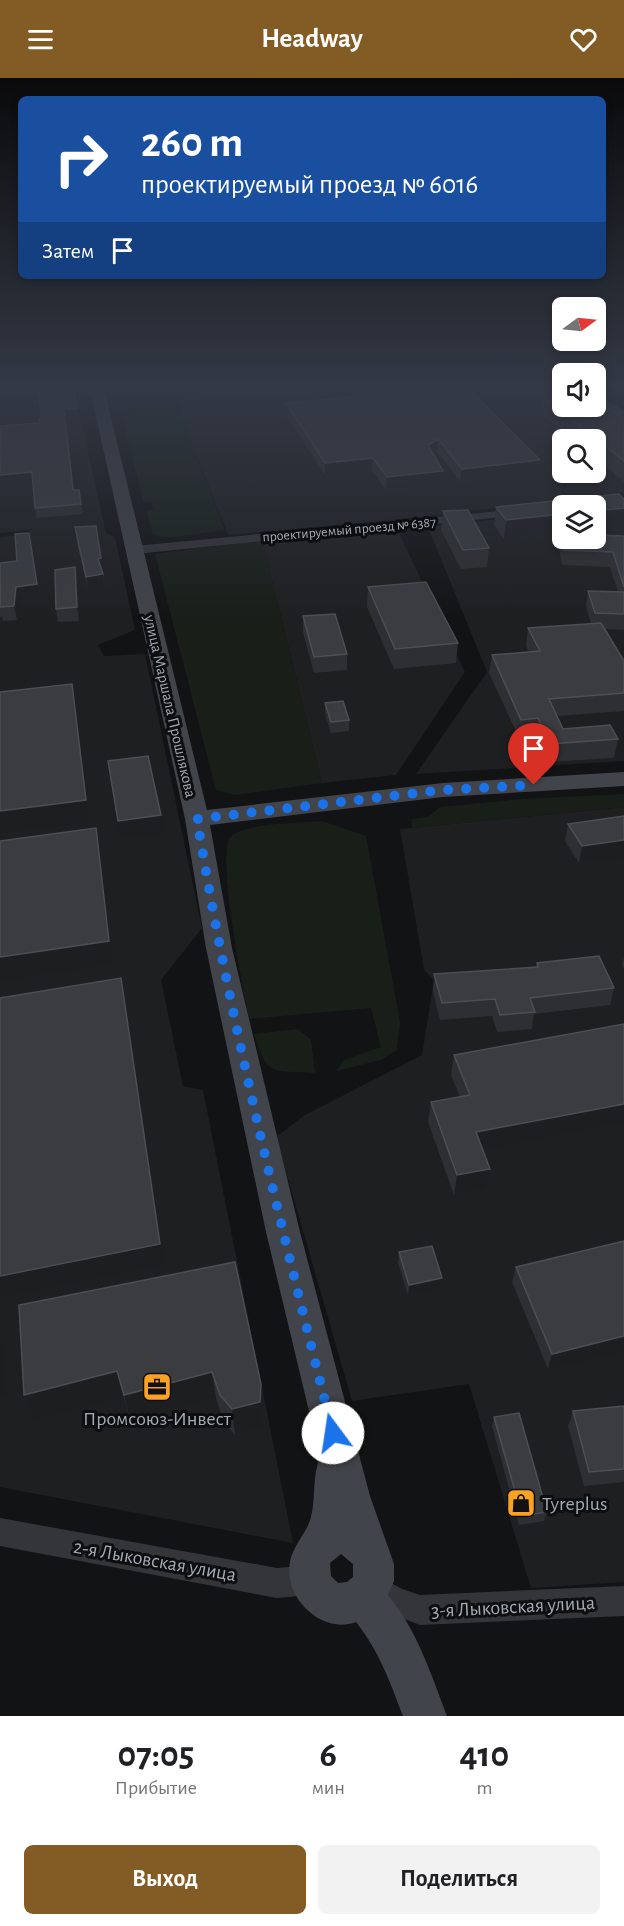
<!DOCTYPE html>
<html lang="ru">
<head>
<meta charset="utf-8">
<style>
	:root { --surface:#fff; --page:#f2f2f2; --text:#202124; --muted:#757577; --accent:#835b24 }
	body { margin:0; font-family:"Alegreya Sans",sans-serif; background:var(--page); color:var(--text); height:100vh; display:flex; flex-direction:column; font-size:22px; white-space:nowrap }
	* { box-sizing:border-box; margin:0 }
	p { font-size:20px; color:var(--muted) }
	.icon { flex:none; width:33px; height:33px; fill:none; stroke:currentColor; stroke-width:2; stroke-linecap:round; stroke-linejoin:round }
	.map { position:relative; height:1638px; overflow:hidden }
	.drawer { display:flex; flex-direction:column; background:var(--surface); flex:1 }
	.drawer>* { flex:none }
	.hud { position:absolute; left:18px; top:18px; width:588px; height:183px; border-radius:9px; box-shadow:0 3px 9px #0003; background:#1a4fa0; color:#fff; overflow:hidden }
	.needle { width:39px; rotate:75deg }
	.buttons { position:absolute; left:552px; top:219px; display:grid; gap:12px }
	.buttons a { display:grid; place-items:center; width:54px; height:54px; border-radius:9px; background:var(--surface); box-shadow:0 3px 9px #0003; font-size:30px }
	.pin { position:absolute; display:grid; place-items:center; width:51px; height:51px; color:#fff; margin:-62px -26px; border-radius:50% 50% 50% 0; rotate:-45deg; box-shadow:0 0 6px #0007 }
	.pin .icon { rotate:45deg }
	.me { position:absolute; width:66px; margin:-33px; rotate:346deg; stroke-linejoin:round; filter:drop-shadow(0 0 4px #0008) }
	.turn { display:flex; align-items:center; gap:21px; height:126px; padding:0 24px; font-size:27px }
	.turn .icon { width:78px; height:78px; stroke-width:2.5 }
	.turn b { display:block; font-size:42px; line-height:51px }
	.then { display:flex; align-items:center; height:57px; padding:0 24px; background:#0003; gap:12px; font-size:22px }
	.eta { display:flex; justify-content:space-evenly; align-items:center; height:102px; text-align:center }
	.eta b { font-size:36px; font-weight:700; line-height:42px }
	.action { display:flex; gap:12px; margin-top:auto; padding:12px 24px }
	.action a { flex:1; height:69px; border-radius:9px; background:var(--accent); color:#fff; font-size:24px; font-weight:700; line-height:69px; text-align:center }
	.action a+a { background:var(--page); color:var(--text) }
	header { display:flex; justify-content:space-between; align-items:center; height:78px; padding:0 24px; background:var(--accent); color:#fff; font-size:27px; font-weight:700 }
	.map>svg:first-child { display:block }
	.built { fill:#1e1f21; fill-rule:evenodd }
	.green { fill:#181f19 }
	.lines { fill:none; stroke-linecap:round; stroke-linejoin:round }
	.street { fill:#333539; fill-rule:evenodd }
	.secondary { fill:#41444a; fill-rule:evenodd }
	.wall { fill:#2e2f32 }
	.shaded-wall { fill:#1d1e20 }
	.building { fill:#3a3c40; stroke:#4b4e53; stroke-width:1.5 }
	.route { stroke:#1a73e8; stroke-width:10; stroke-dasharray:0 18 }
	.labels { text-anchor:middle; stroke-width:6; stroke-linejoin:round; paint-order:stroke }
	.far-street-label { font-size:14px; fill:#a3aab6; stroke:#0d0e0f }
	.street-label { font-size:16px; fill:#a3aab6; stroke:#0d0e0f }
	.near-poi-label { font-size:20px; fill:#a3aab6; stroke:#0d0e0f }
	.near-street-label { font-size:20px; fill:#a3aab6; stroke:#0d0e0f }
</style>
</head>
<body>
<header><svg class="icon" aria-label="menu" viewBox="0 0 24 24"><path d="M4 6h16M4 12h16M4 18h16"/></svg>Headway<svg class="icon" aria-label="heart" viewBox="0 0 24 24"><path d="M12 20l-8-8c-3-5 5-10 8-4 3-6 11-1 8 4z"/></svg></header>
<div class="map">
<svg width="624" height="1638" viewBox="0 0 624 1638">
	<rect width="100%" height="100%" fill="#121314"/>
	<path class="built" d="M0,311H74L106,455L115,459L135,552L98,567L104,578L145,576L202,850L161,902L183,1008L203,1012L293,1465L0,1409V459L30,456L29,452L0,455Z
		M207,311H507L511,315L562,311V328L624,356V415L410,440L228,457L179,333V324L190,316L204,315ZM562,362H596V394H562Z
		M624,427V683L416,696L487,594L428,449L562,434V460H596V430Z
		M397,451L465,594L396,697L322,705L262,462Z
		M624,729V1504L531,1510L469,1306L352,1323L276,1059L305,1037L422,977L434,902L424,892L400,751Z"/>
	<path class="green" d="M114,311H161L164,320L119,329Z
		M145,333H179L225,452L168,460L153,457L146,433L153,432L151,424L144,425L122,339Z
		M262,462L322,705L235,717L216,712L155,476Z
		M624,716V729L412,750L411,741L428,739L440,729L522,721Z
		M322,743L366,758L400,944L397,972L381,982L336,993L344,982L381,969L371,930L249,941C244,915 215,772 231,758C246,745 301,745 322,743Z
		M297,951L311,961L315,995C273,992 267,1000 254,956Z"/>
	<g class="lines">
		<path class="street" d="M562,427L566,428H562V433L135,476L129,472L135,468Z
			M0,1440L277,1490L311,1487L321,1492L326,1502L321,1512L311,1517L277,1520L0,1468Z
			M371,1494L402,1511L420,1517L624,1508V1538L420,1547L384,1533L361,1519L356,1509L361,1499Z"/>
		<path class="secondary" d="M90,311H104L207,732L443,705L624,694V708L443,719L210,747L232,870L300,1154L370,1418L394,1486V1503L388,1517C417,1552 431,1596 447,1638H403C390,1604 379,1573 356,1544C322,1557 283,1520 290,1484C293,1467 307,1455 311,1439C316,1419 312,1398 320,1379L266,1154L206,870L185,741ZM341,1476L353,1486V1499L347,1504L338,1505L331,1498L330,1485Z
			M596,315L624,333V344L596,325Z"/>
	</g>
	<path class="wall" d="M218,311H249L245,318L218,316Z
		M271,311H297L296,313Z
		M424,311L538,395L460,403L437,373L433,375L443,393L442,406L386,412L372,392L325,397L286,337V325Z
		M548,316L624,341V404L596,380V362H572L541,336L543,319H548Z
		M78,340L65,341L74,412H79L83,436L36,440L33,404L0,407L39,345V341Z
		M619,416L624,421V448L596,451V428H562V454L504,461L494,447L496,429Z
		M443,433L489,470L487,489L461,491L441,452Z
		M75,449L101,480L105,511L88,513L77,464Z
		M561,456L624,458V552L605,551L624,583V633L557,638L563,651L618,661L614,680L547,684L536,659L519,660L489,595L492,577L529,574L526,568L528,550L591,546L586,528L588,513L618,514L610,489L562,487L559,470Z
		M0,485L40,520L19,523L17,542L3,543L2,539H0Z
		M75,489L77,503L79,543L58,544L56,531Z
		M368,509L458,565L456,585L394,591L367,529Z
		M303,538L347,576V592L314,595L303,554Z
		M325,625L349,642V653L331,655L325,636Z
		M624,738L579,785L565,763L568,746Z
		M624,879V891L622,887Z
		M537,885L614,910L610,927L534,936L532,951L497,954L492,938L440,942L433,913L434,896L536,889Z
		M624,946V1045L482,1072L490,1091L486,1111L454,1117L428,1044L431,1024L460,1019L451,997L454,977Z
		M624,1163L548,1291L512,1204L516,1189Z
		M399,1174L442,1200L441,1211L408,1217L398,1185Z
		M235,1184L263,1333L262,1350L235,1357L223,1343L216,1320L130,1343L124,1320L34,1343L24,1317Z
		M624,1328V1404L584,1408L568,1348L573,1333Z
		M494,1339L547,1434L544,1443L519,1447L492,1348Z"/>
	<path class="shaded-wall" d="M245,311H249L245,318Z
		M77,330L78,340L65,341L64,331Z
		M438,361L437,373L427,379L428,367Z
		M373,380L372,392L325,397V385Z
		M540,382L538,395L460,403L462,391Z
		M443,393L442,406L386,412L387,399Z
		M32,394L34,404L0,407V397Z
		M624,430V448L596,451V433Z
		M562,436V454L504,461L506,442Z
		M29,455L40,520L19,523L17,542L14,528L16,509Z
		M101,480L103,494L100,495L98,481Z
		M75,489L77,503L79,543L77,529Z
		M103,496L105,511L88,513L86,499Z
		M72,606L76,627L89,744L0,755V733Z
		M161,737L163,754L120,760L118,743Z
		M96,750L113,885L0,902V879Z
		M624,762V778L579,785L582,768Z
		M124,922L163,1186L0,1219V1198Z
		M624,1026V1045L472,1074L476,1054Z
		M490,1091L486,1111L454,1117L457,1097Z
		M442,1200L441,1211L408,1217L409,1207Z
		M624,1258V1272L548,1291L552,1276Z
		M0,1265L2,1270L4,1316L0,1317Z
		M117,1293L124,1320L34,1343L24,1317Z
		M212,1294L216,1320L130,1343L124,1317Z
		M261,1306L263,1333L262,1350L235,1357L232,1331Z"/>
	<path class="building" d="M38,311H73L77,330L64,331L73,412H79L81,426L35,430L32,394L0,397V348L39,345V341H42Z
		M424,311H469L540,382L462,391L438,361L428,367L443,393L387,399L373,380L325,385L286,325Z
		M562,314V328H596V320L624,341V383L543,319L551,318L548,316Z
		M619,416L624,421V430L596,433V428H562V436L506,442L496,429Z
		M468,432L489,470L463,472L443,433Z
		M96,448L101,480L98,481L103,496L86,499L75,449Z
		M29,455L37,506L16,509L14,528L0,529V485L17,483L15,456Z
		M561,456H562V460H596V457L624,458V509L613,474L564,472Z
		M75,489L77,529L56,531L55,492Z
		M426,504L458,565L395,571L368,509Z
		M588,513L624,514V536L595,535Z
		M335,536L347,576L314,579L303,538Z
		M601,545L624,583V615L549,621L563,651L610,647L618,661L550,666L538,640L521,642L492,577L540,573L528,550Z
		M72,606L86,722L0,733V614Z
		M343,623L349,642L331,644L325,625Z
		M148,678L161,737L118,743L108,683Z
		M624,738V762L582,768L568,746Z
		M96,750L109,863L0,879V763Z
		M599,878L614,910L530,920L535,934L500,937L495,921L442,925L434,896L538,889L537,885Z
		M121,900L160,1166L0,1198V920Z
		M624,946V1026L476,1054L490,1091L457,1097L431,1024L470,1017L454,977Z
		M624,1163V1258L552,1276L516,1189Z
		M432,1168L442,1200L409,1207L399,1174Z
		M235,1184L261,1306L260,1324L232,1331L220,1317L212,1294L124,1317L117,1293L24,1317L19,1227Z
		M624,1328V1391L589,1394L573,1333Z
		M519,1335L547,1434L522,1438L494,1339Z"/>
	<linearGradient id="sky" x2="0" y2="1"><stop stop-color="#0a0a0b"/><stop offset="0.57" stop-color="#333945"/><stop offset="1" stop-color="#333945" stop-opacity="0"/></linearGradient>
	<rect width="624" height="541" fill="url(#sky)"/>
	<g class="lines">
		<path class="route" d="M333,1355C282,1152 231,948 197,741L443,712L534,707"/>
	</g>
	<defs>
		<g id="office-square" transform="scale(1.5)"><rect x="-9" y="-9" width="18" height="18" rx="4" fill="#fba123" stroke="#0d0e0f"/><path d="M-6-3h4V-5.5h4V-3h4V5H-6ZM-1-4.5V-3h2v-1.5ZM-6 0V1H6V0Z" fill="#111"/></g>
		<g id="shop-square" transform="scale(1.5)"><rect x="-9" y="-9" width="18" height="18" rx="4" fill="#fba123" stroke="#0d0e0f"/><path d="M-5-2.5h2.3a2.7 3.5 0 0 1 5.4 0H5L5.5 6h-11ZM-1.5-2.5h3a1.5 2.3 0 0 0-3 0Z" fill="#111"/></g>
	</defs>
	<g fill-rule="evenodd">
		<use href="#office-square" x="157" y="1309"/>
		<use href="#shop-square" x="521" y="1425"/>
	</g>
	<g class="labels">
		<g class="far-street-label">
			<text transform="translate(349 451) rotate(-5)" y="5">проектируемый проезд № 6387</text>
		</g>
		<g class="street-label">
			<text transform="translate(171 628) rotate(77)" y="6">улица Маршала Прошлякова</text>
		</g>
		<g class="near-poi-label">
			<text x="157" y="1347">Промсоюз-Инвест</text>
			<text x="542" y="1432" text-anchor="start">Tyreplus</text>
		</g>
		<g class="near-street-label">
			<text transform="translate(155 1482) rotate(10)" y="7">2-я Лыковская улица</text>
			<text transform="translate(513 1528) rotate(-3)" y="7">3-я Лыковская улица</text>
		</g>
	</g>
</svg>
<div class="buttons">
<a><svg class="needle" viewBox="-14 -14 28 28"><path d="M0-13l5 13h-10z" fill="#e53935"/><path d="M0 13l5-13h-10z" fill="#757577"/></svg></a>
<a><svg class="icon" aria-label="sound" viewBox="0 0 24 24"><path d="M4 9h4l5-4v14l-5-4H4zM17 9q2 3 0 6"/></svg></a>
<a><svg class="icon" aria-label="search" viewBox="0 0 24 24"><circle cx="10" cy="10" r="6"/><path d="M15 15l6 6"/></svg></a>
<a><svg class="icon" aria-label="layers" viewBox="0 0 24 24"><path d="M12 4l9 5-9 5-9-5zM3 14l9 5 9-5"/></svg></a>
</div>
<div class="pin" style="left:534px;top:707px;background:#d93025"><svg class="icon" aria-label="arrive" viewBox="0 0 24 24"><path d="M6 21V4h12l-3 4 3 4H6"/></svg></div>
<svg class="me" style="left:333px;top:1355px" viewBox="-20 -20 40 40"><circle r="19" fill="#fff"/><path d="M0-13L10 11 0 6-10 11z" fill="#1a73e8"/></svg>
<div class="hud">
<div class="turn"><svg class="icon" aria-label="right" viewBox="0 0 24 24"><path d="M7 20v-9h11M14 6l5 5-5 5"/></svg><div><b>260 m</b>проектируемый проезд № 6016</div></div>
<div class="then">Затем<svg class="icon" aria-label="arrive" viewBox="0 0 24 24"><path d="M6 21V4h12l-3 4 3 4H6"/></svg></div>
</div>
</div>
<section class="drawer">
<div class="eta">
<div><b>07:05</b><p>Прибытие</p></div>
<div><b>6</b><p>мин</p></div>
<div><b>410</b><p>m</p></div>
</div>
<div class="action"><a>Выход</a><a>Поделиться</a></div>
</section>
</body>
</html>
